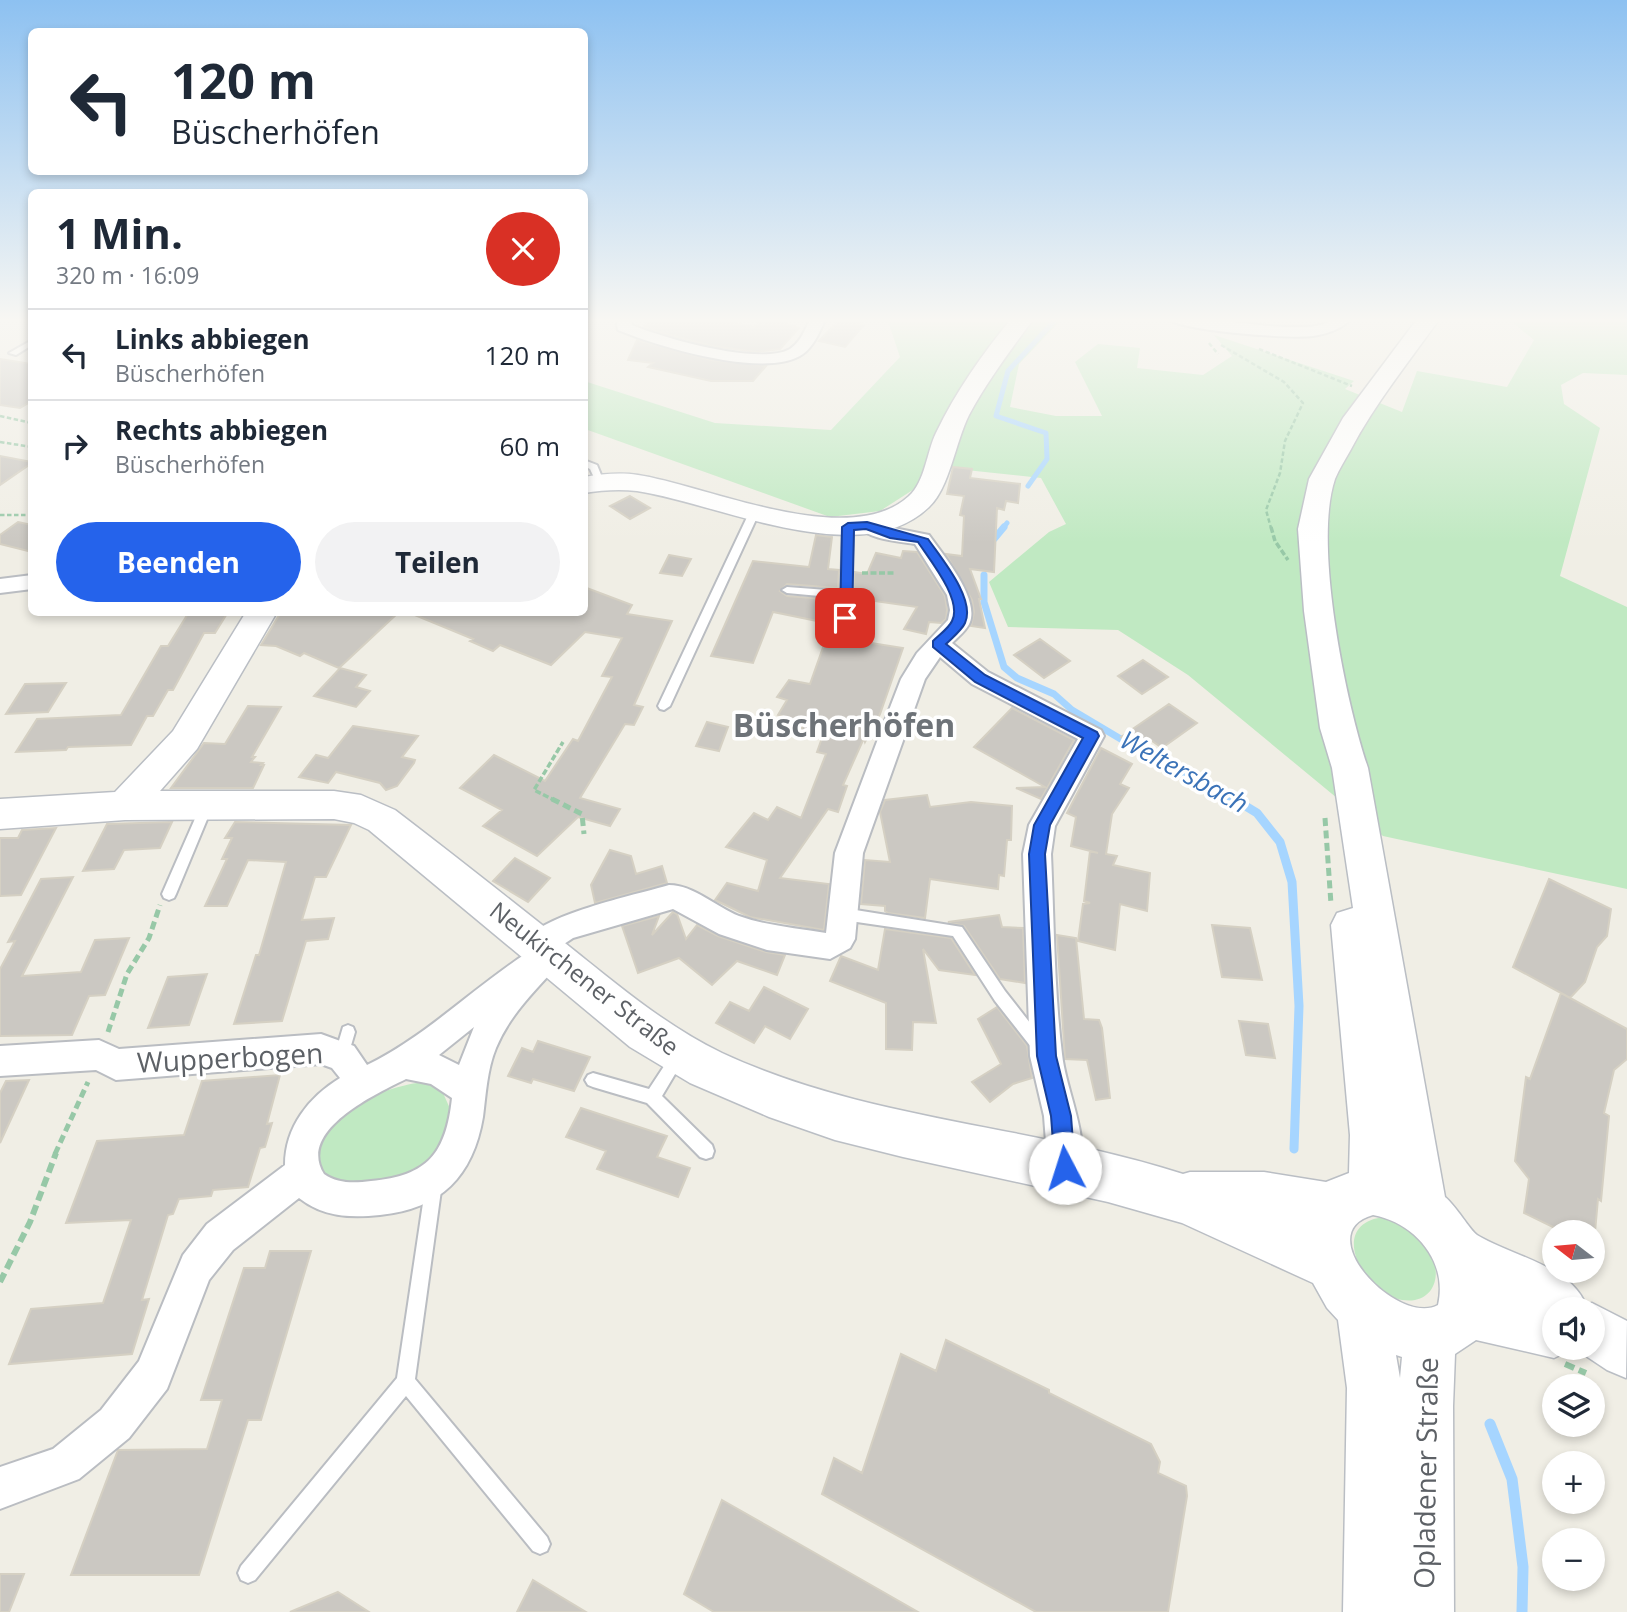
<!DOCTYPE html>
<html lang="de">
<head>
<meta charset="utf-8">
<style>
	:root { --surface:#fff; --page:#f2f2f3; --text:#1f2937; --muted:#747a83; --line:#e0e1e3; --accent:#2563eb }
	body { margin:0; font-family:"Open Sans",sans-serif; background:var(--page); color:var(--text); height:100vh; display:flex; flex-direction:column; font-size:26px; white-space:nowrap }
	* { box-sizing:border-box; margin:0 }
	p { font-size:23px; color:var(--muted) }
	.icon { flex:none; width:38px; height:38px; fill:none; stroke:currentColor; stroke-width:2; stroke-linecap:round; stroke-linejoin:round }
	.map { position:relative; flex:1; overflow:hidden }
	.details { position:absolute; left:28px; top:189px; width:560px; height:427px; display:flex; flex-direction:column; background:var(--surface); border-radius:10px; box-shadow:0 4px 10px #0003 }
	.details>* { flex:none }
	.hud { position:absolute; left:28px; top:28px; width:560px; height:147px; border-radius:10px; box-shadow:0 4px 10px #0003; background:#fff; color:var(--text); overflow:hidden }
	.needle { width:46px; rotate:286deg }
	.fabs { position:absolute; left:1542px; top:1220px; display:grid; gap:14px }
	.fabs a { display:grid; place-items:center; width:63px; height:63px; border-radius:50%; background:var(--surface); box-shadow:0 4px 10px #0003; font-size:35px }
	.pin { position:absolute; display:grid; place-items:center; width:60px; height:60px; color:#fff; margin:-30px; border-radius:14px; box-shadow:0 4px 10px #0006 }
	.me { position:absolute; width:77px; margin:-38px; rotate:355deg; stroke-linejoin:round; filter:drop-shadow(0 0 5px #0008) }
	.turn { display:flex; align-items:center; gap:24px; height:147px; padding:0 28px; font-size:32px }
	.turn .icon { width:91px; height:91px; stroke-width:2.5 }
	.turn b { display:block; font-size:49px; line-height:60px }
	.round { display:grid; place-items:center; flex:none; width:74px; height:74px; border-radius:37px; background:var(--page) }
	.summary { display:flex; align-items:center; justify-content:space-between; height:119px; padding:0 28px }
	h1 { font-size:42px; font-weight:700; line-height:52px }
	.primary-button { display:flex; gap:14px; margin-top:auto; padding:14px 28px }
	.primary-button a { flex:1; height:80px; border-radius:42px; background:var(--accent); color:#fff; font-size:28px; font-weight:700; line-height:80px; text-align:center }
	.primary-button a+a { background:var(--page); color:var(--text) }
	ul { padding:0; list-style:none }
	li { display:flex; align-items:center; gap:21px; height:91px; padding:0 28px; border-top:2px solid var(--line) }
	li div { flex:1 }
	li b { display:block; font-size:26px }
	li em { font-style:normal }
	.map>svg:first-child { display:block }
	.green { fill:#c0e9c2 }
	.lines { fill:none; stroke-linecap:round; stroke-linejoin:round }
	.stream-far3 { stroke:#a6d5ff; stroke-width:5 }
	.stream-far2 { stroke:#a6d5ff; stroke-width:7 }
	.stream-far1 { stroke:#a6d5ff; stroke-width:9 }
	.stream { stroke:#a6d5ff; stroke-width:11 }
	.building { fill:#cbc8c2; stroke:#d5d0c3; stroke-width:2 }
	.lane-casing { stroke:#babdc2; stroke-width:4 }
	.street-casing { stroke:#babdc2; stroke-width:4 }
	.secondary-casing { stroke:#babec4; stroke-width:3 }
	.path-far3 { stroke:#97c8a7; stroke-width:2.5; stroke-dasharray:4.5 2.5; stroke-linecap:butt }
	.path-far2 { stroke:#97c8a7; stroke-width:3.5; stroke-dasharray:6 2.5; stroke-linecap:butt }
	.path-far1 { stroke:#97c8a7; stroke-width:5; stroke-dasharray:8 4.5; stroke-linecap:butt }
	.path { stroke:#97c8a7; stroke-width:6; stroke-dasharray:10 5; stroke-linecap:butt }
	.lane { fill:#fff; fill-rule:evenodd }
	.street { fill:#fff; fill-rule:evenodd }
	.secondary { fill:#fff; fill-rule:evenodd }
	.route { fill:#2563eb; stroke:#184099; stroke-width:2 }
	.labels { text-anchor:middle; stroke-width:7; stroke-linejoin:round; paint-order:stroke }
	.street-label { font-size:24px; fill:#5d6166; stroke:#fff }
	.water-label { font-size:26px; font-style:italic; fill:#3b73b8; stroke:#fff }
	.near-street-label { font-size:28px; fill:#5d6166; stroke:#fff }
	.district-label { font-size:32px; font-weight:bold; fill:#6e7378; stroke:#fff }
</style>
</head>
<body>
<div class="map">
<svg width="1627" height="1612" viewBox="0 0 1627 1612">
	<rect width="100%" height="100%" fill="#f0eee5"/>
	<path class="green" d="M887,318H1063L1019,364L1010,407L1056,416H1102L1075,362L1098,344L1140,348L1137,368L1203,375L1232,356L1214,335L1354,381L1345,389L1402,412L1417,371L1507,387L1534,340L1507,318H1627V375L1583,373L1561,385L1564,404L1600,428L1560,576L1627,607V889L1383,836L1188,675L1118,630L1008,627L989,582L1049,532L1066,524L1041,478L947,468L880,511L830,517L585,429L584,381L715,423L831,430L900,357Z
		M424,1082L443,1093L452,1113L447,1138L427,1166L392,1181L338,1182L319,1170C318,1163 316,1155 317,1148C326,1108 388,1086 424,1082Z
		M1385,1217C1401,1222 1418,1233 1428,1248C1440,1265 1440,1295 1415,1300C1370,1308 1320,1223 1385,1217Z"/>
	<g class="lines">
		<path class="stream-far3" d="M1028,486L1047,459L1046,433L996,416L1008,371L1057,318
			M1003,528L1007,523"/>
		<path class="stream-far2" d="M994,539L1004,527
			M984,575V602L1004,667L1017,678L1054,694L1072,710L1198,785L1238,801"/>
		<path class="stream-far1" d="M1234,799L1257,813L1280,842L1292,882L1299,1006L1294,1149"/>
		<path class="stream" d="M1490,1424L1512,1479L1523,1567L1522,1612"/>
	</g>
	<path class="building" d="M648,318H709L754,327L764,318H772L799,328L780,349L757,352L712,346L666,334L644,327Z
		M841,318L861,322L859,324L864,325L845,347L819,341Z
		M637,340L711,360L766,366L753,381H711L648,367L653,363L628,360Z
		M0,359L32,364V401L20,408L0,405Z
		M0,456L32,462V463L0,485Z
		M953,467L972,469L970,478L1020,484L1018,503L1006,501L1004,510L997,508L994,572L970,569L981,599H979L985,628L971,626L974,612L972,600L946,554L962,556L964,516L960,515L964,496L947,494Z
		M630,496L650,508L630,519L610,506Z
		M18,522L32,525V552L0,544V535Z
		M816,535L832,537L828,569L839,570L838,588L787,584L780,591L787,596L838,600V610L832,624L773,612L753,663L711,656L753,561L809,567Z
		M903,551L917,552L945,596L947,610L946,619L941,623L929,622L926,634L904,629L917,607L853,598L854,572L867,574L876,553L901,558Z
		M669,555L691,559L682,576L660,573Z
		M584,587L632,605L627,614L672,621L634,705L643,707L634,725L625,724L580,798L620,809L610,826L578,817L537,856L483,826L502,810L460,788L494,755L545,781L573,739L578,741L612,677L602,676L622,638L585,632L551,665L500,645L493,651L470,641L473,639L410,613L584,612Z
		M189,612H228L215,633H204L173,690H168L153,716H147L131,745L68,747L66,750L16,752L37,719L121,715L161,646H168Z
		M281,612H399L339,668L304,653L300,656L276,646L261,645Z
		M827,636L903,648L880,714L865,742L864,738L843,785L847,786L838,812L828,809L780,878L829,884L824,930L750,917L715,900L727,883L758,891L767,860L726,847L754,813L768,820L777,807L801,818L826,754L817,752L823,735L801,730L804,723L778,715L787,700L777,697L789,680L810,684Z
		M1040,639L1070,661L1044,678L1014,655Z
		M1143,660L1168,677L1142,694L1118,676Z
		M340,668L366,675L356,687L370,691L356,707L314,696Z
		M66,683L48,712L6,714L25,684Z
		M1169,704L1197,723L1162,748L1148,738L1140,751L1121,737Z
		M248,706L281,707L252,757H255L251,762L263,763L261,765H264L253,788H171L204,743L225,744Z
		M1012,708L1074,740L1041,799L1016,788L1045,787L974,747Z
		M707,722L728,727L719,751L696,746Z
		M353,726L418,736L402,757L415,760L414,763L397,786L386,790L380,783L336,772L328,783L299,777L316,755L328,758Z
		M1101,748L1132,764L1120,784L1129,788L1112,814L1106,854L1117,856L1113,865L1150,873L1147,911L1120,904L1115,950L1078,941L1083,904L1090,903L1084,901L1090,851L1098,853L1071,846L1076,817L1067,813Z
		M927,795L930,807L971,802L1012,806L1011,840H1007L1004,876L999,875L998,889L930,879L925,918L888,913L885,911V906L861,904L865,860L890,862L880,812L885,800Z
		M172,822L160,848L124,850L114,869L83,871L107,824Z
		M235,822L351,825L326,877H315L302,920L334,918L328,939L306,941L282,1021L234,1024L256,955H259L286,862L248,860L227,906H205L227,859H222L232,838H225Z
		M56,828L21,895L0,896V838H18L22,830Z
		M610,850L631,856L636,874L662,866L667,883L595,903L591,885Z
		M515,858L550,878L528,902L493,881Z
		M73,877L22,976L81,972L95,940L129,938L105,995L89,996L72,1035L0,1036V969L15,941L8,942L41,879Z
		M1549,879L1611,909L1607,936L1597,947L1585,982L1570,998L1513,967Z
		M673,912L677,914L686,939L697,925L718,936L766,952L785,955L777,975L737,961L712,985L679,958L638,973L622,926L659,916L652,935Z
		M999,915L1002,927L1023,928L1025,983L1000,979L964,926L948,922Z
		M1212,925L1250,928L1262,980L1222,977Z
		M885,929L951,938L975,975L939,970L923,949L936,1023L913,1022L912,1050L886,1049V1003L830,981L841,956L878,970Z
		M1057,935L1076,938L1084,1019L1099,1020L1102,1028L1110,1098L1096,1100L1087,1060L1065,1059Z
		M207,974L189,1025L148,1028L168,977Z
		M764,987L808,1009L790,1039L765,1026L754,1043L716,1023L730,1002L749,1011Z
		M1561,993L1627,1029V1059L1614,1070L1604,1113L1609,1116L1601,1201L1598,1199L1595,1232H1563L1524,1213L1529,1179L1515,1161L1526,1077L1530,1079Z
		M997,1007L1027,1046L1032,1078L1013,1084L990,1102L972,1082L1001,1064L978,1019Z
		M1239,1021L1268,1024L1275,1058L1246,1055Z
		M538,1041L590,1057L574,1091L533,1079L531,1083L508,1076L522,1048L533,1052Z
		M280,1075L267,1124L272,1123L265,1147L260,1148L248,1187L213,1190L211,1196L179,1199L173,1214L168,1215L142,1300L149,1299L132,1354L9,1364L31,1309L103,1303L131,1220L66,1223L97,1141L184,1135L202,1081Z
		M29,1080L0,1143V1093L6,1081Z
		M581,1108L667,1136L657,1157L690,1168L678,1197L597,1169L606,1151L566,1137Z
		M270,1251H311L261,1420H248L199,1575H71L118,1450L207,1449L222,1400H201L244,1268H265Z
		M946,1340L1049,1390V1393L1151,1444L1160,1462L1158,1473L1186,1486L1187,1496L1168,1612H1036L822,1494L834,1458L862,1473L901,1354L936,1371Z
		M722,1500L857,1577L918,1612H714L684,1594Z
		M0,1574H24L9,1612H0Z
		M533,1580L586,1612H517Z
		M338,1592L369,1612H290Z"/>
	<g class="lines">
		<g class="lane-casing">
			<path id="lane" d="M32,340V345L16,355L9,353Z
				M584,460L597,465L604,482L603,484H597L590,469L584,466Z
				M754,510L759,513L670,706L664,710L660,709L658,706L749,513Z
				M848,524L853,527L850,618L845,621L840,618L841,598L787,593L782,590L787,587L841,591L843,527Z
				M207,800L211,802L213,805L176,894L174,898L169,900L164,898L162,894L201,805L203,802Z
				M843,908L962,927L1005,991L1045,1042L1047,1047L1045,1052L1040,1054L1035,1052L995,1001L953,936L843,920L838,918L836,914L838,910Z
				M348,1025L353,1027L355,1032L347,1059L342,1061L337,1059L335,1054L343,1027Z
				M677,1052L682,1054L684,1059L662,1096L712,1145L714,1151L712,1157L706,1159L700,1157L647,1103L593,1087L588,1085L585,1080L588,1075L593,1073L649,1089L672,1054Z
				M434,1175L440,1177L442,1183L415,1379L547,1537L550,1544L547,1551L540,1554L533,1551L406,1396L255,1580L248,1583L241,1580L238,1573L241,1566L397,1378L426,1183L428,1177Z"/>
		</g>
		<g class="street-casing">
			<path id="street" d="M616,318H631L632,325C663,338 760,366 790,349C801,342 805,329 811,318H826C820,331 814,346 803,354C767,380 656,346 618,330Z
				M1166,318C1206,315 1247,326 1287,327C1299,327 1315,328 1326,323C1336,319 1340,317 1352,318C1342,329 1327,334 1313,336C1290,339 1180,331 1166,318Z
				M867,519L894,528L929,535C943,555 979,597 970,622C967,630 958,637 952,643L988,672L1101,730L1104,736L1055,826L1051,854C1054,920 1054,988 1062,1054C1066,1093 1093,1141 1077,1180L1065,1185L1053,1180L1048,1168L1044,1116L1030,1056L1023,854L1029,825L1078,739L972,684L940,657L925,679L863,853L855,939L850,948L830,959L767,950L719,934L673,909L573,938L561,946L565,954L560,963C536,990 510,1014 496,1048C487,1070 486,1094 483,1117C473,1176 441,1209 380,1215C350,1218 323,1217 299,1198L233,1250L209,1280L167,1389L129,1438L79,1479L0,1509V1467L53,1449L101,1410L139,1361L183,1255L207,1224L285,1165C285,1127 309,1097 340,1078L332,1068L321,1064L116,1080L96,1070L0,1076V1046L99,1040L119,1049L321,1034L354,1046L367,1065C425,1037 473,988 527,953L523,944C537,915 636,895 669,885C694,885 716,907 739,916C767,926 797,928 826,933L835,853L884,723L901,679L917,653L948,620L950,610L947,595L915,544C897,541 869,540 857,525L860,521ZM474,1027L459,1065L439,1055ZM406,1079L431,1084L452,1098C446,1153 428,1176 371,1181C355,1183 338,1184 324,1174C296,1130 378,1093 406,1079Z
				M32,575V589L0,593V579Z"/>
		</g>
		<g class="secondary-casing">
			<path id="secondary" d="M1012,318H1034C1011,350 988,380 969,415C955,443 950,487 929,507C861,573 717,503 637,491C620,489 602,490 584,493V477C602,474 620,472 638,475C709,486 849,551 909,496C925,482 927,451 936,433C956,391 983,353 1012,318Z
				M1418,318H1440C1409,362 1375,403 1350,451C1345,460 1339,469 1335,479C1313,544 1346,703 1368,768L1445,1197C1456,1206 1470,1230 1477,1235C1511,1256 1570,1265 1586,1305L1592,1303L1627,1321L1626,1378L1607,1370L1574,1348L1554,1358L1476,1340L1455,1354L1453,1406L1454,1612H1343L1347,1388L1338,1320L1327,1308L1313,1283L1182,1223L1108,1202L903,1157L835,1140L769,1117L690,1083L630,1047L369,830L354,823L334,819L125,820L0,829V799L115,792L173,731L246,612H277L197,749L160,791H334L361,795L395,810C454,855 512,901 570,947C619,986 666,1026 722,1053C868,1121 1032,1125 1183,1174L1190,1172H1264L1326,1182L1349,1173L1350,1135L1331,925L1337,913L1353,908L1332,768L1320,728L1304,611L1298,529L1309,479L1343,418ZM1373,1215C1415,1223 1448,1261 1438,1305C1398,1327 1308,1233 1373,1215ZM1554,1309H1592V1348H1554ZM1396,1355L1402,1357L1400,1378Z"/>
		</g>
		<path class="path-far3" d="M1209,343L1218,354
			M1221,345L1284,382L1303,403L1285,441L1280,473L1266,510L1271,528
			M1259,349L1352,386
			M0,416L32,423
			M0,442L32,447
			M0,515H32"/>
		<path class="path-far2" d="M1271,527L1275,541L1288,560
			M862,573H894
			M556,801L534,790L563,742"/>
		<path class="path-far1" d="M552,799L582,814L584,834
			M1325,818L1331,904
			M108,1032L127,974L149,938L160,905
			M55,1154L88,1082"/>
		<path class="path" d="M0,1282L30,1222L56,1153
			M1565,1364L1586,1373"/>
		<use href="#lane" class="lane"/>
		<use href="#street" class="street"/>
		<use href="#secondary" class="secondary"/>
	</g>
	<linearGradient id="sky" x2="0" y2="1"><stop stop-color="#8dc1f1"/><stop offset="0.59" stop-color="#f8f7f3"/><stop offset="1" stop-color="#f8f7f3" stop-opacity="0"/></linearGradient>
	<rect width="1627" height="543" fill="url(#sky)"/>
	<path class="route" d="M867,522L928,539C941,558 976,599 965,623C962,630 952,638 946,644L985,675L1097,732L1099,736L1050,825L1045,854L1056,1056L1071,1116L1075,1168L1072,1175L1065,1178L1058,1175L1055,1168L1051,1116L1037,1056L1029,854L1034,825L1083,738L975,682L933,647V641C939,635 949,628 952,621C963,600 929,559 918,542L890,538L866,529L854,530L852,618L850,621H840L842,527L848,523Z"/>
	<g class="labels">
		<g class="street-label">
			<text transform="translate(584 979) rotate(38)" y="8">Neukirchener Straße</text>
		</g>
		<g class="water-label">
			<text transform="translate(1184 772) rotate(29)" y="9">Weltersbach</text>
		</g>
		<g class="near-street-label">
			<text transform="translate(230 1058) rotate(-3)" y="10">Wupperbogen</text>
			<text transform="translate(1426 1473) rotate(-89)" y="10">Opladener Straße</text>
		</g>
		<g class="district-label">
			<text x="844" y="737">Büscherhöfen</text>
		</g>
	</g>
</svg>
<div class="fabs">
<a><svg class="needle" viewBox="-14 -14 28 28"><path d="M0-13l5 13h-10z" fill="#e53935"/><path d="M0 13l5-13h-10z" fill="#747a83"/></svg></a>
<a><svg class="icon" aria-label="sound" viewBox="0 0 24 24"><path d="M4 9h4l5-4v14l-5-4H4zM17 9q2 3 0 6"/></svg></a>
<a><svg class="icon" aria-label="layers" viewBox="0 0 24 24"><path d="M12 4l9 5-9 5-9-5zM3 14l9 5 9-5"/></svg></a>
<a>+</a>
<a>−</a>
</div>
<div class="pin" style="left:845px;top:618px;background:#d93025"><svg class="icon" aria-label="arrive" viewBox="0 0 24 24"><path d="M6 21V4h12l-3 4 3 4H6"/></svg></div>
<svg class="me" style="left:1065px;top:1168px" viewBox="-20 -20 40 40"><circle r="19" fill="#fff"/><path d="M0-13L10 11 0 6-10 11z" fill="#2563eb"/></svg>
<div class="hud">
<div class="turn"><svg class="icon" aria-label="left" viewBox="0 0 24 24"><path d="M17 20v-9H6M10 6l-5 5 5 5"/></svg><div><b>120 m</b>Büscherhöfen</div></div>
</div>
<section class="details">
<div class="summary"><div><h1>1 Min.</h1><p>320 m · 16:09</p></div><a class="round" style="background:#d93025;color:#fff"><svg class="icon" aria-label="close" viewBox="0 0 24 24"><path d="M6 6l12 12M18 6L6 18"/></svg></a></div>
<ul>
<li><svg class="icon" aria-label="left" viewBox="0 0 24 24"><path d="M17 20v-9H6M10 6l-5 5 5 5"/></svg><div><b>Links abbiegen</b><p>Büscherhöfen</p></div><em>120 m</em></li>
<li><svg class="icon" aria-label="right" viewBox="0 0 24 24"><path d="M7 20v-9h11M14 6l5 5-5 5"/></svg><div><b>Rechts abbiegen</b><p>Büscherhöfen</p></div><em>60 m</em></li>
</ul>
<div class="primary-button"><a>Beenden</a><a>Teilen</a></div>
</section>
</div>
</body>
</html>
